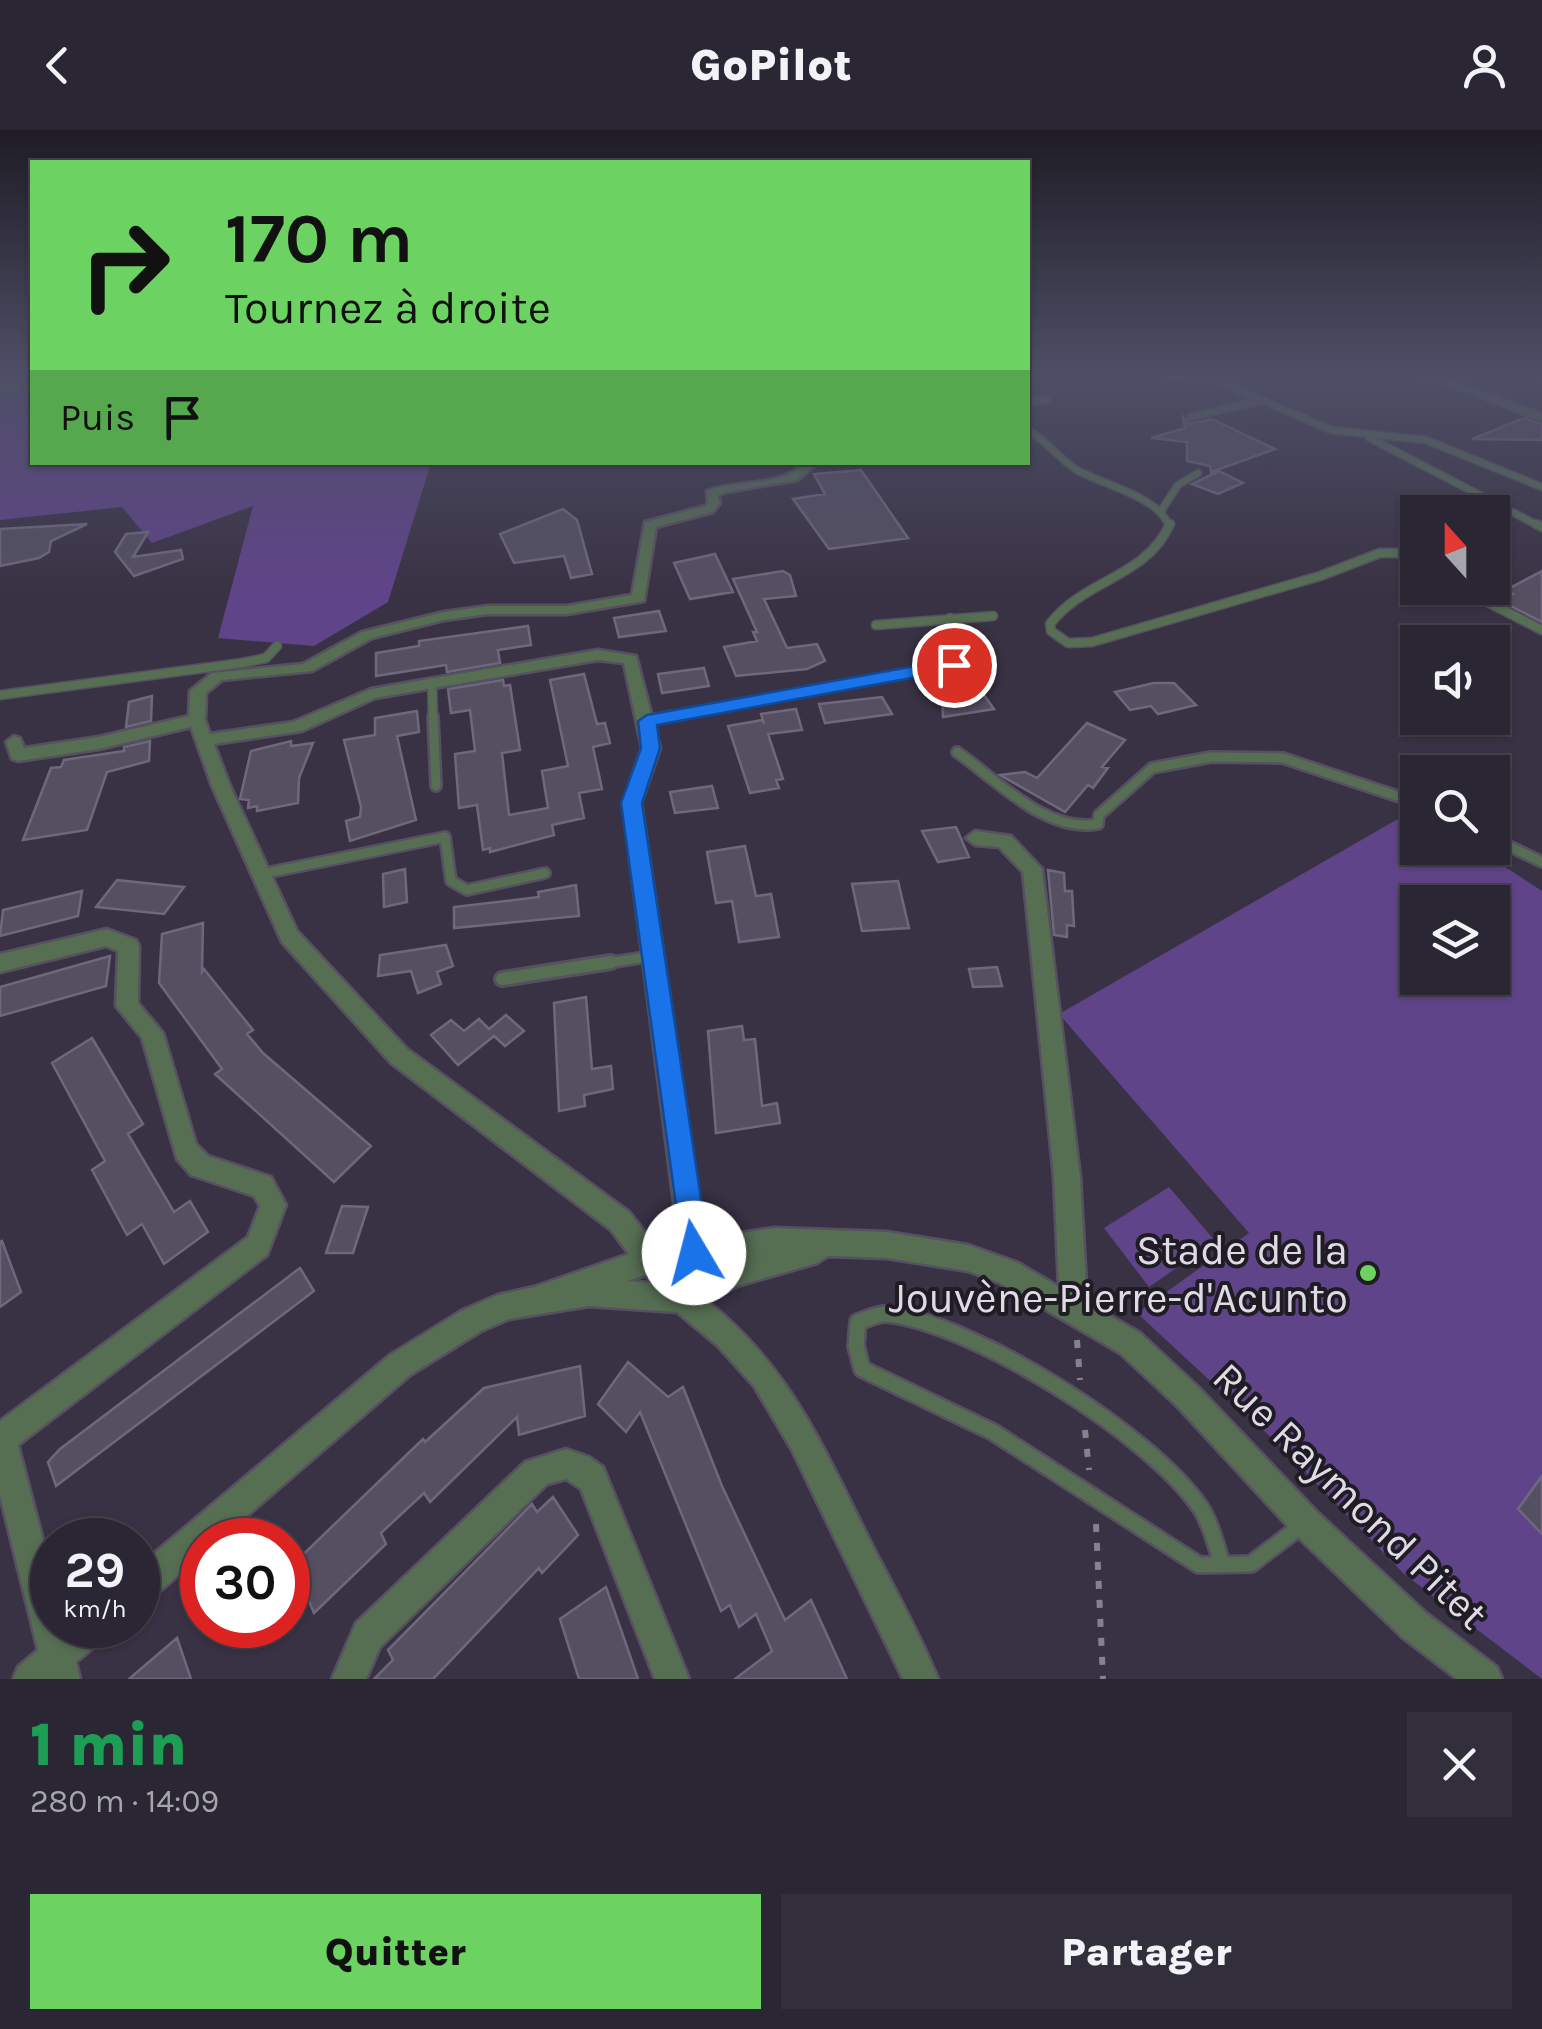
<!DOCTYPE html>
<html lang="fr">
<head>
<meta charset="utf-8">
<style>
	:root { --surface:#2b2633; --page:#332e3b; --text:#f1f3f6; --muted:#a6a5ac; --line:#47434e; --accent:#6cd362 }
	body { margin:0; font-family:Karla,sans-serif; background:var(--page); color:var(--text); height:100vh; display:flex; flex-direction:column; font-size:38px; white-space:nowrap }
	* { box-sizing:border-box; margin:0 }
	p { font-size:32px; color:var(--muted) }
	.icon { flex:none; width:55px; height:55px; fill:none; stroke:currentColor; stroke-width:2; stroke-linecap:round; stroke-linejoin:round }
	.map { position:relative; height:1549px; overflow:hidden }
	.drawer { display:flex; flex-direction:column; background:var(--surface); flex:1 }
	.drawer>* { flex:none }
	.banner { position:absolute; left:30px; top:30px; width:1000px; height:305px; border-radius:0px; box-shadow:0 2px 8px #0004,0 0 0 2px var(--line); background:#6cd362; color:#111; overflow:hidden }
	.needle { width:65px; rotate:339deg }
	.tools { position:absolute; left:1400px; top:365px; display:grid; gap:20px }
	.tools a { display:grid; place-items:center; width:110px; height:110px; border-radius:0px; background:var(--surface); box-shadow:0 2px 8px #0004,0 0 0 2px var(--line); font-size:50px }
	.speed { position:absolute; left:30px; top:1388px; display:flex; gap:20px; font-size:50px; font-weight:700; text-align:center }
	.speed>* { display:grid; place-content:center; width:130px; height:130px; border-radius:50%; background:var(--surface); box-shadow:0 2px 8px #0004,0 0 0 2px var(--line); line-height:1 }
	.speed small { font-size:25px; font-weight:400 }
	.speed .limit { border:15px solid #d22; background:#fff; color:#111 }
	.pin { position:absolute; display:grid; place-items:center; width:85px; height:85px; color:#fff; margin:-42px; border:5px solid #fff; border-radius:50%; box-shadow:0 2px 10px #0007 }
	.me { position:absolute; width:110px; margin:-55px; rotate:352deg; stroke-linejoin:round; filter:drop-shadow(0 0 8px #0008) }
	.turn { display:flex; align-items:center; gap:35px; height:210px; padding:0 30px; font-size:45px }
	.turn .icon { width:130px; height:130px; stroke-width:2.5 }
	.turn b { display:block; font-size:70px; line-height:85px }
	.then { display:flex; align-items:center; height:95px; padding:0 30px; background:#0003; gap:20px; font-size:38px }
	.round { display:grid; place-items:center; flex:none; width:105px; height:105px; border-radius:0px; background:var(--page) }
	.summary { display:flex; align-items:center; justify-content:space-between; height:170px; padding:0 30px }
	h1 { font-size:60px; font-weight:800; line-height:75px; color:#1e9e55 }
	.cta { display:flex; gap:20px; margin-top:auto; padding:20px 30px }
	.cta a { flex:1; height:115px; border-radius:0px; background:var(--accent); color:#111; font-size:40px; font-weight:800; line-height:115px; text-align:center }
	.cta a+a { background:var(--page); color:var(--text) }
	header { display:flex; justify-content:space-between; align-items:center; height:130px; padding:0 30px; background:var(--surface); font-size:45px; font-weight:800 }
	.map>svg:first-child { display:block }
	.green { fill:#604489; fill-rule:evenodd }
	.building { fill:#554f62; stroke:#6f687c; stroke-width:2.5 }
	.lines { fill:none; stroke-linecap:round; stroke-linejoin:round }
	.service-far4-casing { stroke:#575061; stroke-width:9 }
	.service-far3-casing { stroke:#575061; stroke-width:11 }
	.service-far2-casing { stroke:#575061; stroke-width:14 }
	.service-far1-casing { stroke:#575061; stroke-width:18 }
	.service-casing { stroke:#575061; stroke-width:20 }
	.minor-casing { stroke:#575061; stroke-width:5 }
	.path { stroke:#86808f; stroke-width:6; stroke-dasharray:8 11; stroke-linecap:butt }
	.service-far4 { stroke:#566f53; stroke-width:6 }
	.service-far3 { stroke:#566f53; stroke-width:8 }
	.service-far2 { stroke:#566f53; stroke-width:9 }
	.service-far1 { stroke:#566f53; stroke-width:12 }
	.service { stroke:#566f53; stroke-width:15 }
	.minor { fill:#566f53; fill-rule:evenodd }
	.route { fill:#1a73e8; stroke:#114b97; stroke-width:2.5 }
	.poi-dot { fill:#6cd362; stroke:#1f1c24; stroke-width:4 }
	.labels { text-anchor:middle; stroke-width:8; stroke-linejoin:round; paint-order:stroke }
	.near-poi-label { font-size:42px; fill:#dfdbe6; stroke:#1f1c24; text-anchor:end }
	.near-street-label { font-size:42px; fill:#dfdbe6; stroke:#1f1c24 }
</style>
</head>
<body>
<header><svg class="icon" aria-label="back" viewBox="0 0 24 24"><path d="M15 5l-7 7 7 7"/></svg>GoPilot<svg class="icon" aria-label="person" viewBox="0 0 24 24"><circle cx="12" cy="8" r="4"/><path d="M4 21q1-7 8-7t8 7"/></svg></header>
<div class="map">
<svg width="1542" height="1549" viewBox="0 0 1542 1549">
	<rect width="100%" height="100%" fill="#393244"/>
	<path class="green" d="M0,245H32V332L431,333L388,472L314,516L218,508L253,376L152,413L122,377L0,390Z
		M1417,678L1418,718H1476L1542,761V1549L1404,1444L1277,1313L1137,1183L1249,1103L1059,884ZM1418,772H1492V848H1418Z
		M1169,1057L1215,1111L1149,1157L1104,1098Z"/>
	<path class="building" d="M1183,287L1189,294L1212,289L1275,319L1211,342L1210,336L1187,331V312L1151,308L1185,298Z
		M1524,288L1542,294V310L1472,309Z
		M861,340L908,408L829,419L793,369L825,364L814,344Z
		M1219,341L1243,353L1218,364L1192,354Z
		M563,379L577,390L592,444L571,448L564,426L514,433L500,404Z
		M87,394L51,411L49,422L39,428L0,436V399Z
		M148,402L133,427L181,420L183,429L134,446L115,422L126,404Z
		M715,424L733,462L690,469L674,433Z
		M783,441L790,445L796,466L764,469L787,518L817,514L825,531L807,539L736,546L724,517L757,511L753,502H757L733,449Z
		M1542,441V492L1503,472L1513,464L1506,460Z
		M659,481L666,501L619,507L614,488Z
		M528,496L531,515L498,520L500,533L447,542L446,535L376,546V523L419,516V511Z
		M704,538L709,556L662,563L658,544Z
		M584,544L597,594L605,593L610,613L593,617L602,659L579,663L584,688L552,695L554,705L490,722V718L483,720L477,675L459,678L455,624L475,621L470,580L451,583L448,559L503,550L504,556L510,555L520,620L502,623L509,685L548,678L542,641L568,636L550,550Z
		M972,548L994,579L943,587L942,563L936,552Z
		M1154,553H1174L1196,575L1158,584L1151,576L1130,580L1115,562Z
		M152,566L151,591L126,597L129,572Z
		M882,567L892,584L825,593L819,574Z
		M796,579L802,600L768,604L783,649L776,650L779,658L750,663L728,596L763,590L764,594L761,584Z
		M417,581L419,602L397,606L416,690L350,711L346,691L360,687L361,677L344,610L375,605V588Z
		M1087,593L1125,610L1102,637L1108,638L1093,658L1088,655L1065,682L1000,645L1025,642L1037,648Z
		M150,611L149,631L107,642L87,700L23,710L51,638L61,637L64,630L124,621V617Z
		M291,611V616L313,613L299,648L298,673L257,681V676L248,678L249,670L240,669L251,621Z
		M712,656L718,678L675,683L670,662Z
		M956,697L969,727L938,732L922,701Z
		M745,716L756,766L771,764L779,807L739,812L732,771L716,773L707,722Z
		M405,739L407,772L384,777L383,744Z
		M1048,740L1064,743L1065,761H1072L1074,796L1067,795V807L1054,805Z
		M117,750L145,753L184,757L164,784L96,777Z
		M898,751L909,798L862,801L852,754Z
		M576,755L579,786L454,798V777L539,767L538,762Z
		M82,761L78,786L0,806L3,780Z
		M203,793L202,842L204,839L253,900L247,904L263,923L371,1016L334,1052L215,944L222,939L159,853L162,804Z
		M446,815L453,836L437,842L441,854L418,863L411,841L378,846L380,825Z
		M110,826L106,856L0,886V857Z
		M997,837L1002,856L973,857L969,839Z
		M586,867L592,939L611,936L613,959L584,965L585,976L559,981L554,873Z
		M506,885L524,901L505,916L494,906L458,935L431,905L451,890L464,901L479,889L489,899Z
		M742,896L744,910L755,909L762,976L777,973L780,993L716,1003L708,901Z
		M92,908L143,994L128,1004L174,1082L190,1071L208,1102L164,1134L142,1094L127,1105L92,1040L105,1031L52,933Z
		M342,1076L368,1077L353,1123H326Z
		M2,1111L21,1162L0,1177V1112Z
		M300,1138L314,1161L56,1356L48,1332L60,1319Z
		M628,1232L668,1267L683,1257L722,1356L785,1490L811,1470L847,1549H735L772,1521L756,1484L739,1497L730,1475L721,1481L640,1282L626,1302L598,1274Z
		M580,1236L585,1286L519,1305L517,1287L430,1372L424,1363L381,1403L386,1414L314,1483L308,1469L288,1487V1439L423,1309L425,1312L484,1258Z
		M1542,1346V1404L1518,1379Z
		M553,1367L578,1405L542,1443L539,1438L433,1549H374L393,1530L388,1520L527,1379L532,1374L537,1382Z
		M606,1457L626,1514L638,1549H579L560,1489Z
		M177,1508L191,1549H129Z"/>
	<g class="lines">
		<g class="service-far4-casing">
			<path id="service-far4" d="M1167,245L1212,249
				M1204,245L1331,300L1426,310L1542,357
				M0,260L32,252
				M1028,271L1047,270
				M1190,287L1259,271
				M1028,300C1047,311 1059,329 1077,340C1103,355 1161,367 1169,397
				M1370,308L1541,397
				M1161,381L1178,355L1198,343"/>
		</g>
		<g class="service-far3-casing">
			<path id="service-far3" d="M1170,394C1146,448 1084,449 1050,494L1051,501L1068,513L1092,512L1320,446L1380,423H1397L1418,434
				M1536,394L1542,397
				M1460,458L1542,500
				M950,488L954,535
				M876,495L993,486
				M432,552L433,589
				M0,565L242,533L266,528L277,516
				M658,589L988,529"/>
		</g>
		<g class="service-far2-casing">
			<path id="service-far2" d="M433,586L436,656
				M647,591L672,586
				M957,622C997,650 1045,703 1098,694L1099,685L1152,638L1211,627L1283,628L1418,673
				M1492,708L1542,732
				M261,744L445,707L451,751L467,760L545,743
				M595,835L652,826"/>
		</g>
		<g class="service-far1-casing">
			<path id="service-far1" d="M502,849L611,832"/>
		</g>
		<g class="service-casing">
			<path id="service" d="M1222,1434C1216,1416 1211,1393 1200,1377C1151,1305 974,1193 887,1184C878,1183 867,1189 858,1192L856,1216L862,1239L993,1302L1199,1435L1251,1434L1301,1396"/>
		</g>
		<g class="minor-casing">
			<path id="minor" d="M1422,245H1436L1542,284V291Z
				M806,332H819L797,350L726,362L718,366L720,373L713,382L656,397L644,471L567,484H488L444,490L372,508L312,541L222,550L206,563L205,590L210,604L293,592L371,559L598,520L636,526L660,618L641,673L705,1108L774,1098L887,1102L968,1115L1018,1133L1059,1157L1054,1047L1023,742L999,717L975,715L966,708L975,701L1011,706L1042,739L1080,1047L1087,1173L1140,1203L1198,1257L1317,1382L1426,1483L1497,1537L1502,1549H1457L1402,1507L1295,1404L1178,1277L1120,1223L1000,1153L968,1141L887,1128L828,1126L817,1133L737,1156L707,1171C791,1238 823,1317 870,1411C893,1456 919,1502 938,1549H903L792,1320L754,1256L718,1216L677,1182L589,1176L509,1189L481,1201L410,1245L219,1410H202V1424L150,1470L138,1474V1437L390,1225L461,1181L498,1165L534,1157L629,1124L611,1100L391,933L282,812L212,656L191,597L99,619L18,631L12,629L6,612L14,606L20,608L24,618L99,607L189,586L190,561L212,543L303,534L362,502L444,482L488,476H567L632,465L645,392L705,376L708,373L707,361C738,349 782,358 806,332ZM598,530L624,533L642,618L623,673L679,1112L656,1116L629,1082L407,919L297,801L230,656L214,614L302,601L375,568ZM736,1130L686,1153L676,1139ZM646,1145L652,1153L627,1151Z
				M107,799L136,810L139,816L138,873L163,903L196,1014L208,1026L271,1047L286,1075L267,1125L18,1315L52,1445V1495H111L106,1507L76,1532L80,1549H13L18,1537L38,1520L0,1365V1291L248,1107L260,1076L254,1066L191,1045L177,1029L142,908L116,876L118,821L106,816L0,842V824Z
				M566,1319L589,1327L603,1337L689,1549H655L581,1359L566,1349L547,1354L380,1517L366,1549H332L356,1493L525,1332Z"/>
		</g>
		<path class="path" d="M1077,1210L1080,1250
			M1085,1300L1089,1340
			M1096,1394L1103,1549"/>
		<use href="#service-far4" class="service-far4"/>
		<use href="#service-far3" class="service-far3"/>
		<use href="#service-far2" class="service-far2"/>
		<use href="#service-far1" class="service-far1"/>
		<use href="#service" class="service"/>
		<use href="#minor" class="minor"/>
	</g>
	<linearGradient id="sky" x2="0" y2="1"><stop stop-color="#1f1c25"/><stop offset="0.53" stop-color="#4e4f67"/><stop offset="1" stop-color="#4e4f67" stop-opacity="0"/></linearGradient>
	<rect width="1542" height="462" fill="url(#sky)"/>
	<path class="route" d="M954,529L960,531V539L657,595L660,618L642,673L709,1123L705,1134L694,1138L684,1134L621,673L641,618L638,591L647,585Z"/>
	<circle class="poi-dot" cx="1368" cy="1143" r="10"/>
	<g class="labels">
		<g class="near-poi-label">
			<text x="1348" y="1134">Stade de la<tspan x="1348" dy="48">Jouvène-Pierre-d'Acunto</tspan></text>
		</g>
		<g class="near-street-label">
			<text transform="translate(1351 1365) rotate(44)" y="15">Rue Raymond Pitet</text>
		</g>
	</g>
</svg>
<div class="tools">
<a><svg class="needle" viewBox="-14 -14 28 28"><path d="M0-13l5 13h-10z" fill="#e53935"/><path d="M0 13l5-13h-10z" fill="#a6a5ac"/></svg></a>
<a><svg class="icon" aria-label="sound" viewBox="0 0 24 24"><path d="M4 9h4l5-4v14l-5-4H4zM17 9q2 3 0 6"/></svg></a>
<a><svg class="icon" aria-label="search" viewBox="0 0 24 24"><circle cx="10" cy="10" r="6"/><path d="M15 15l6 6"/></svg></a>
<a><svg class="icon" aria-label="layers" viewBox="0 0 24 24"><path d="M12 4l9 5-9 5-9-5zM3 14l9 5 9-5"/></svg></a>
</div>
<div class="speed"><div>29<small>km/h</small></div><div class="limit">30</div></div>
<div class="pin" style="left:954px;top:535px;background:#d93025"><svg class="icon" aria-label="arrive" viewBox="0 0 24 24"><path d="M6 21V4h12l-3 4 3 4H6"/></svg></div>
<svg class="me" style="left:694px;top:1123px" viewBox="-20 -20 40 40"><circle r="19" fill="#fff"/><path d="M0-13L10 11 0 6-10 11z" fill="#1a73e8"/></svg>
<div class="banner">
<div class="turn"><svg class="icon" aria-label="right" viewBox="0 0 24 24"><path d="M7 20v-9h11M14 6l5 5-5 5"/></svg><div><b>170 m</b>Tournez à droite</div></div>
<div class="then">Puis<svg class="icon" aria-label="arrive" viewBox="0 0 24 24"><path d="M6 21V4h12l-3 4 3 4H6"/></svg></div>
</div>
</div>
<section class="drawer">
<div class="summary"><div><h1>1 min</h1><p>280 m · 14:09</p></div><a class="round"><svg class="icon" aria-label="close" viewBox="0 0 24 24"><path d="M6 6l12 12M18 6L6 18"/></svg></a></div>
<div class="cta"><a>Quitter</a><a>Partager</a></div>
</section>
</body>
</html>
